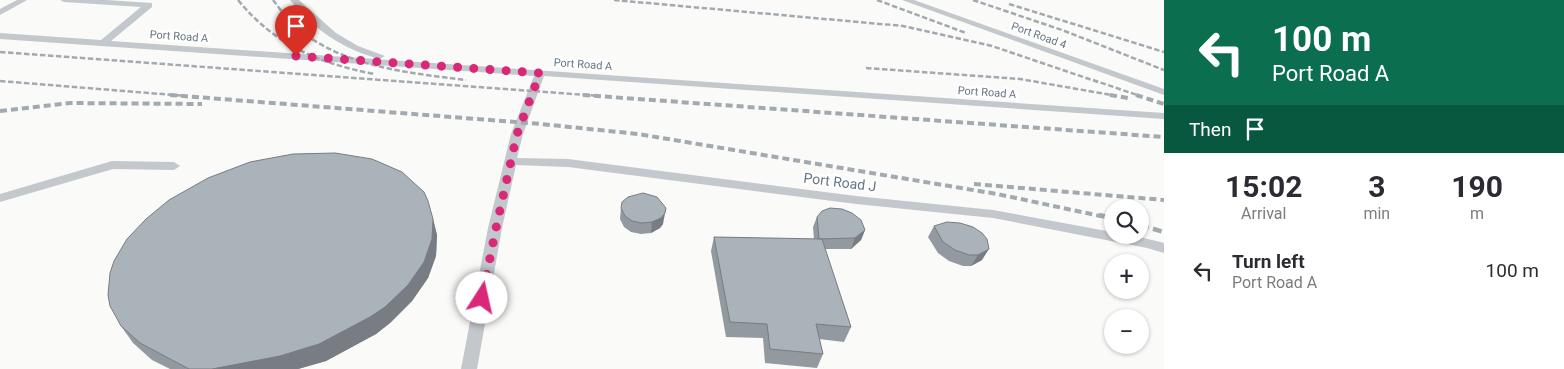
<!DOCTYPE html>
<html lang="en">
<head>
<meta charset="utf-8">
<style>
	:root { --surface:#fff; --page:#f7f7f7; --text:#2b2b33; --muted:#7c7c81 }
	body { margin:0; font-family:Roboto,sans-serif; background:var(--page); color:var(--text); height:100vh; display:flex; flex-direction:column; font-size:19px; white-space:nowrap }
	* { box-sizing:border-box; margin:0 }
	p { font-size:16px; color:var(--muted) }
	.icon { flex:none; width:28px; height:28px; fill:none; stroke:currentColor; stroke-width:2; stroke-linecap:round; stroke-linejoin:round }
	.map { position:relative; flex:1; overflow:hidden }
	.sheet { display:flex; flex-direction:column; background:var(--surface); width:400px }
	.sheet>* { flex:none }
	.banner { background:#0b6e4f; color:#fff; overflow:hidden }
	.buttons { position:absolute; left:1104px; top:199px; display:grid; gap:10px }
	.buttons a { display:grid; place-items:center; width:45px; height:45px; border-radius:50%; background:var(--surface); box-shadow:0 1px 4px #0004; font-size:25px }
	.pin { position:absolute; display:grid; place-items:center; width:42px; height:42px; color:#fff; margin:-51px -21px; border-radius:50% 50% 50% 0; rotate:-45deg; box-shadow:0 0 5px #0007 }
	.pin .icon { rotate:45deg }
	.me { position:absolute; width:55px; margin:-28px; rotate:10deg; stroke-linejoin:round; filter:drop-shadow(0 0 4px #0008) }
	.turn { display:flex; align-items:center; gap:18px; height:105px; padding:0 25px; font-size:22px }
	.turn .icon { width:65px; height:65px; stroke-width:2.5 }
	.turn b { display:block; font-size:35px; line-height:42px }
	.then { display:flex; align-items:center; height:48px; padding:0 25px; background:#0003; gap:10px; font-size:19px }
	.eta { display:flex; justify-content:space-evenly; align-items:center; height:85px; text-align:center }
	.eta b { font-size:30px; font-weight:700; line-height:35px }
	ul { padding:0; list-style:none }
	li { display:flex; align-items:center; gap:15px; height:65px; padding:0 25px }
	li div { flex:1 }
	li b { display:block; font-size:19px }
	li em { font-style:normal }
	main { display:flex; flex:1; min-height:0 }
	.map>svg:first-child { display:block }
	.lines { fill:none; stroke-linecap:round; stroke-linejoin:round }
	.service { fill:#c3c8cc; fill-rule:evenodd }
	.rail-far2 { stroke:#a2aab0; stroke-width:2.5; stroke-dasharray:5.5 2.5; stroke-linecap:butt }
	.rail-far1 { stroke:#a2aab0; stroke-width:4; stroke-dasharray:7 4; stroke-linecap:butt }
	.rail { stroke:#a2aab0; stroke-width:4.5; stroke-dasharray:9 4.5; stroke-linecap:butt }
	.wall { fill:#929a9f }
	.shaded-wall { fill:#777d82 }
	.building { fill:#aab3b9; stroke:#777d82 }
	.route { stroke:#db2777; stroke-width:9; stroke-dasharray:0 16.2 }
	.labels { text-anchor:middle; stroke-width:5; stroke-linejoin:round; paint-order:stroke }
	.far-street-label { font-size:11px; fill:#657683; stroke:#fff }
	.street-label { font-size:14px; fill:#657683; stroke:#fff }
</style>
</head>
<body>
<main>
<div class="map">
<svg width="1164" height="369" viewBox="0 0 1164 369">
	<rect width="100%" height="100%" fill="#fafaf8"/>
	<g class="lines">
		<path class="service" d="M17,0H27L0,15V9Z
			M60,0H106L152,3V7L111,41L1164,113V119L544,76L523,134L517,158L568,159L856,196L993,210L1112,232V235C1131,235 1146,238 1164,243V253L1147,248L993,218L856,204L568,167L516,165L502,228L477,369H461L488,228L511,134L534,76L0,39V33L101,40L141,7L64,2Z
			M290,0H299L336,33L358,46L385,56L380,59C344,50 313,29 290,0Z
			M902,0H914L1164,89V95Z
			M112,161L174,162L180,166L174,170L113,169L0,202V194Z"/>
		<path class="rail-far2" d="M238,0C275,45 318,63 374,74
			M273,0C281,10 288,21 298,29C345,67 409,73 466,80
			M614,0L903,26L992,46L1098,82
			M877,0L966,33
			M973,0L1062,30L1164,70
			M1009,4L1164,52
			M0,52L600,96
			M866,68L1020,79L1117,96
			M1093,80L1140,96
			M0,81L186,96"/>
		<path class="rail-far1" d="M170,95L541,124L638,134L997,194L1105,217
			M583,95L1164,137
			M1110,95L1128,98
			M1136,95L1164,104
			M0,111L70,103L202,104
			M974,184L1164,200"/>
		<path class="rail" d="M1099,215L1112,218
			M1140,225L1164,232"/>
	</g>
	<path class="wall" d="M621,208L663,224L660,228L651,233L641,234L631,232L624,227L620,219Z
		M817,217L865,230L861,240L851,249H825L851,327L844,342L819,339L823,354L817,368L765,363L763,338L726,337L711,251L714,237L814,239L813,227Z
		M433,219L437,235L436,256L428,278L412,301L390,323L376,334L326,361L298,369H170L152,360L133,343L121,326Z
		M934,226L973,227L982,260L971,266H963L949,261L938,253L928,237Z"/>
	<path class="shaded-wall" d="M666,208L663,224L660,228L651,233L652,222Z
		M433,219L437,235L436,256L428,278L412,301L390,323L376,334L326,361L298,369H212Z
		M865,230L861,240L851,249L855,238Z
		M989,249L982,260L971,266L978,255Z"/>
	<path class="building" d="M335,153L372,159L402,172L424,192L428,201L433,219L432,239L424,262L408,285L385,307L370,317L319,344L280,356L212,369H189L140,343L121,326L110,306L108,295L110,273L114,261L127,239L146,219L169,200L208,178L250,162L293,154Z
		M643,193L657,197L666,208L665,213L661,218L652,222L642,223L632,221L625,216L621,208L622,202L628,197Z
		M830,208L842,209L852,213L861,220L865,230L855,238L819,239L817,217L822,211Z
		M947,222L960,223L973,227L982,233L987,239L989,249L978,255H969L955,250L943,242L934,226Z
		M714,237L822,239L851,327L816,324L823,354L770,349L767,324L730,322Z"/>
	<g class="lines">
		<path class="route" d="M296,56L540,73L517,134L496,228L482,298"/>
	</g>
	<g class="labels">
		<g class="far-street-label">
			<text transform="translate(1039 35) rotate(20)" y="4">Port Road 4</text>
			<text transform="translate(179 36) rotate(4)" y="4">Port Road A</text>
			<text transform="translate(583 64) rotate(4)" y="4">Port Road A</text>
			<text transform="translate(987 92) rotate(4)" y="4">Port Road A</text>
		</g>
		<g class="street-label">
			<text transform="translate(840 182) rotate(7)" y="5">Port Road J</text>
		</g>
	</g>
</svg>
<div class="buttons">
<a><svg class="icon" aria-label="search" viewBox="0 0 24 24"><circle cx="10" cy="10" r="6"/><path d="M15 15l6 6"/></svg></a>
<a>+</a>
<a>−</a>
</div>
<div class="pin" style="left:296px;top:56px;background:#d93025"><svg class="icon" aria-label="arrive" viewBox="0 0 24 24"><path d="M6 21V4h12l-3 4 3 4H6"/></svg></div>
<svg class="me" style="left:482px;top:298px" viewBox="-20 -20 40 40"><circle r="19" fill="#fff"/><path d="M0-13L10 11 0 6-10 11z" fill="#db2777"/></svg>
</div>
<section class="sheet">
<div class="banner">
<div class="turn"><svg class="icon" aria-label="left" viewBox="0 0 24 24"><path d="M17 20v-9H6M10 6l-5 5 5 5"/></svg><div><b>100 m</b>Port Road A</div></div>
<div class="then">Then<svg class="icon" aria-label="arrive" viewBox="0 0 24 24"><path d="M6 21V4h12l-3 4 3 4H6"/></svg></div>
</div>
<div class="eta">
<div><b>15:02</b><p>Arrival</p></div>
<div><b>3</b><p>min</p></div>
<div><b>190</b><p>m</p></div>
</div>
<ul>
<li><svg class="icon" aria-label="left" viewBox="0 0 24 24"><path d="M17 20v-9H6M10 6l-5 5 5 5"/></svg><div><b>Turn left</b><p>Port Road A</p></div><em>100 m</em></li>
</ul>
</section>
</main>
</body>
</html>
